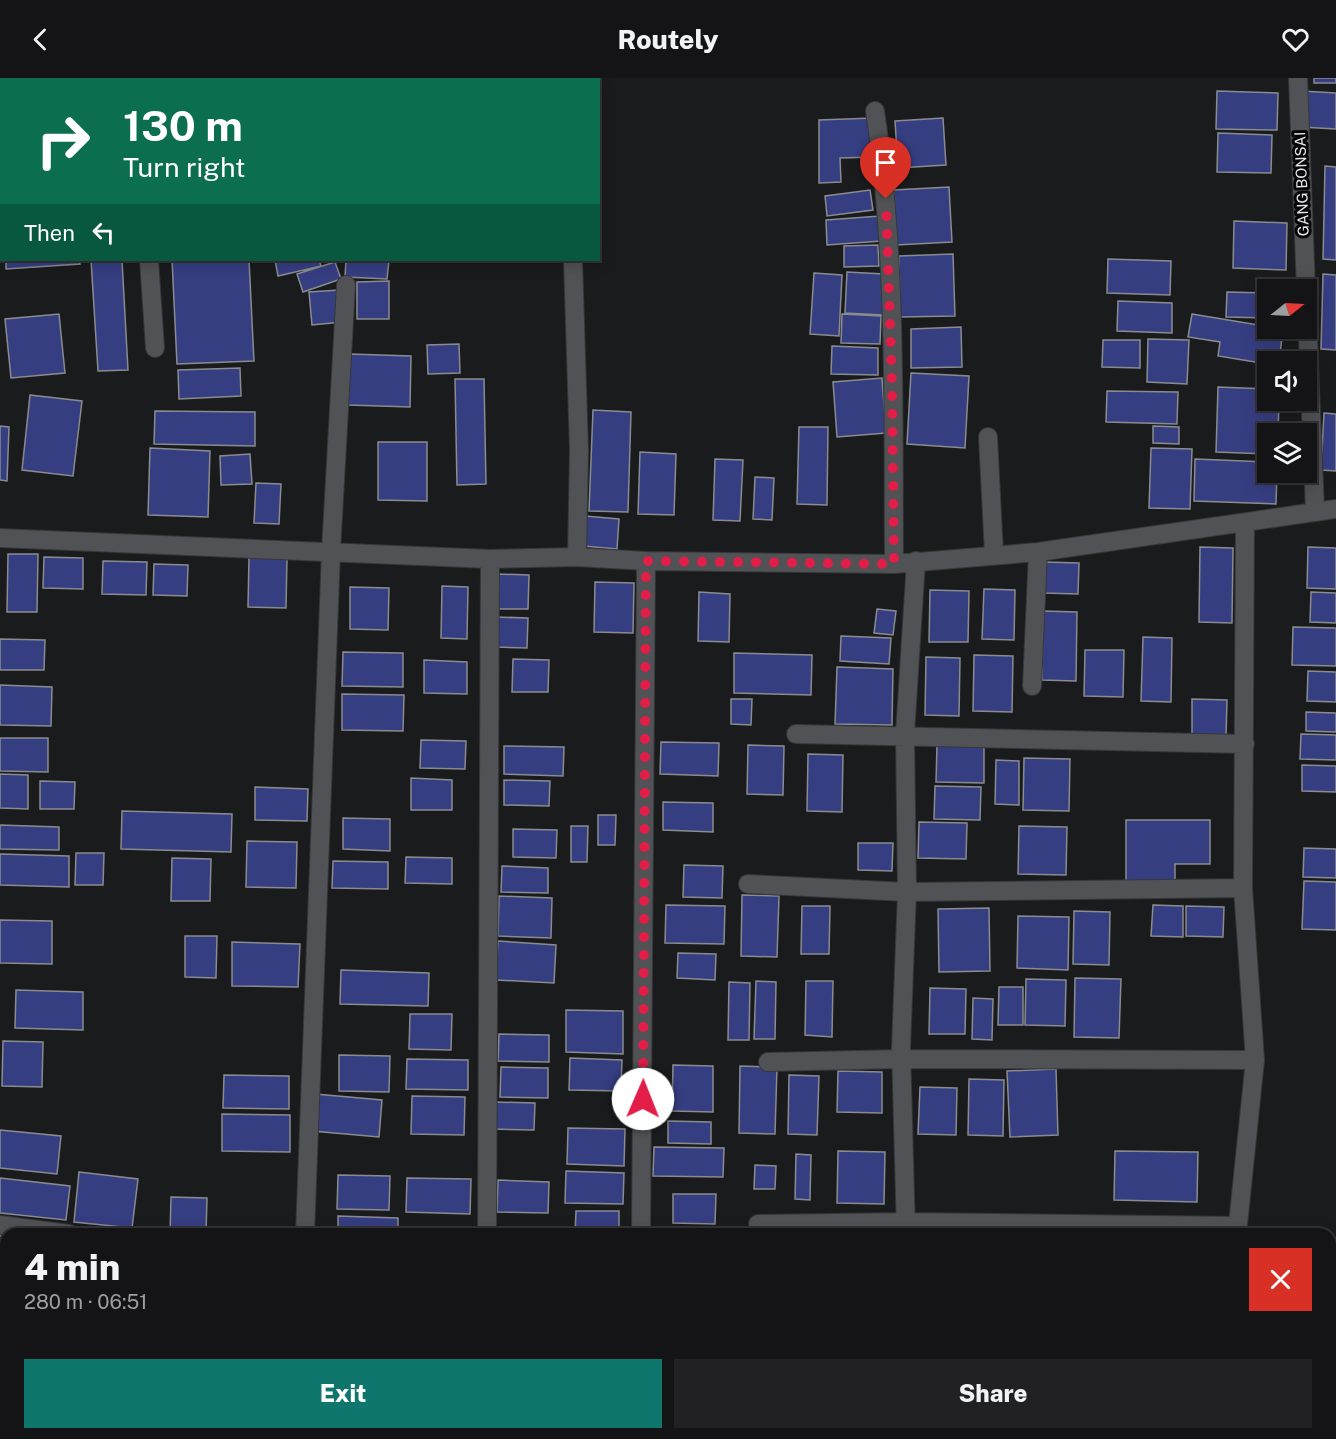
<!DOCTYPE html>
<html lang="en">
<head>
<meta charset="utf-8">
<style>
	:root { --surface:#141416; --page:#212123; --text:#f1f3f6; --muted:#9d9ea1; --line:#333335; --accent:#0f766e }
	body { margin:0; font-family:"Public Sans",sans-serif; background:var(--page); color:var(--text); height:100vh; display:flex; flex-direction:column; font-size:22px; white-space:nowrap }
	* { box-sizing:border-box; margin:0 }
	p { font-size:20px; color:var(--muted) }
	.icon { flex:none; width:33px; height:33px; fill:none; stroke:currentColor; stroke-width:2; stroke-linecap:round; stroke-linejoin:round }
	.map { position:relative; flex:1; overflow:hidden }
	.side { position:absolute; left:0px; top:1150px; width:1336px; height:212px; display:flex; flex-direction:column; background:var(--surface); border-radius:18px 18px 0 0; box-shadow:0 3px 15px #0003,0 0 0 2px var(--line) }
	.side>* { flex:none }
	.guide { position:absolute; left:0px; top:0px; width:600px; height:183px; box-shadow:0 3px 15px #0003,0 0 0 2px var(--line); background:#0b6e4f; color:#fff; overflow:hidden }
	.needle { width:39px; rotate:72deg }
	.controls { position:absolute; left:1257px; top:201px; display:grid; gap:12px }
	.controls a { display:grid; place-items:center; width:60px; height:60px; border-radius:0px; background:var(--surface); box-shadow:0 3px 15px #0003,0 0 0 2px var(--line); font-size:30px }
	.pin { position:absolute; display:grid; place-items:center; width:51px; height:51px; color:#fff; margin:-62px -26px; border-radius:50% 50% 50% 0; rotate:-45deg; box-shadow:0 0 6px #0007 }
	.pin .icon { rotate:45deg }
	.me { position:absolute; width:66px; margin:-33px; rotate:1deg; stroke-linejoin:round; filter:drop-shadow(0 0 4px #0008) }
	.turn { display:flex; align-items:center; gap:21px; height:126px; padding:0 24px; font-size:27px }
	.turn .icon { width:78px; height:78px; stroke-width:2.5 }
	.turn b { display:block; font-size:42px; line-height:51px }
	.then { display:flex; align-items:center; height:57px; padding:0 24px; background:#0003; gap:12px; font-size:22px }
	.round { display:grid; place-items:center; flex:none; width:63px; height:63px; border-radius:0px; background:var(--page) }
	.overview { display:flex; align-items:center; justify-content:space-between; height:102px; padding:0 24px }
	h1 { font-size:36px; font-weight:800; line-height:45px }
	.primary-button { display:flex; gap:12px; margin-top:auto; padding:12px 24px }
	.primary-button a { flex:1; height:69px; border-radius:0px; background:var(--accent); color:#fff; font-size:24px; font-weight:800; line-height:69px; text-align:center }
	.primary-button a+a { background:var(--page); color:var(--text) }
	header { display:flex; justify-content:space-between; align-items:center; height:78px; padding:0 24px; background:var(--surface); font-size:27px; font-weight:800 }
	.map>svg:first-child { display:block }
	.building { fill:#363e82; stroke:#8a8b8e; stroke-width:1.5 }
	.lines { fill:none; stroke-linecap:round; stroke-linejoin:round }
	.minor-casing { stroke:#363739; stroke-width:20 }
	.minor { stroke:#515255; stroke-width:18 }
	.route { stroke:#e11d48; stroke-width:10; stroke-dasharray:0 18 }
	.labels { text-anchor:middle; stroke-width:6; stroke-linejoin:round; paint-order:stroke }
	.street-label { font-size:15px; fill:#e6e6e8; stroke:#060607 }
</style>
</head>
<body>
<header><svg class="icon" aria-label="back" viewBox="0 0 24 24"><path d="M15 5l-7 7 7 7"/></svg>Routely<svg class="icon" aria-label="heart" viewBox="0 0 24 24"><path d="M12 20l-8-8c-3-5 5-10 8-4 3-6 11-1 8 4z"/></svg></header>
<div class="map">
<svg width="1336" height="1361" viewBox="0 0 1336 1361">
	<rect width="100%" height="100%" fill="#1a1b1d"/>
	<path class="building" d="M1314,0H1336V5H1314Z
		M1217,13L1278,15L1277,52L1216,51Z
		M1302,13L1336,15V51L1301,49Z
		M873,40L875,79L840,80L841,104L819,105V42Z
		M943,40L946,87L898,90L895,43Z
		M1218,55L1272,57L1271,95L1217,94Z
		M1325,88L1336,89V182L1323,181Z
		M949,109L952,164L896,167L894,112Z
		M870,112L873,132L827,138L825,118Z
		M880,138L881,163L827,167L826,142Z
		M1234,143L1287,145L1286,192L1233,190Z
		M878,167L879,188L844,189V168Z
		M953,176L955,238L900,239L899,178Z
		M1108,181L1171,183L1170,217L1107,215Z
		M6,182H79L80,186L6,191Z
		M91,182H122L128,292L98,293Z
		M172,182H249L254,283L177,286Z
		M275,182H319L321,188L278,198Z
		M346,182H389L387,201L345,199Z
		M335,184L341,201L303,214L297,196Z
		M847,194L884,196L883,237L845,235Z
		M814,195L842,197L839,258L810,256Z
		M1323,196L1336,197V272L1321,271Z
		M389,203V241H357V204Z
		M339,212L342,244L312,247L309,214Z
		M1227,214L1268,215V240L1226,239Z
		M1118,223L1172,225V255L1117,253Z
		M59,236L65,295L11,300L5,241Z
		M842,236L881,238L880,266L841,265Z
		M1192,236L1283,251L1279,284H1268V286L1218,278L1220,264L1188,259Z
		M961,249L962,289L911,290V251Z
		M1148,261L1189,262L1187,306L1147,304Z
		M1103,262H1140V290L1102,289Z
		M459,266L460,295L428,296L427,267Z
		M832,268L878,270V297L831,296Z
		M350,276L411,278L410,329L348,327Z
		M240,290L241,318L179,321L178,292Z
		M911,295L969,298L965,370L907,366Z
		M882,300L886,355L837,359L833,304Z
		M455,301H484L486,406L457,407Z
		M1218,309L1268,311V322H1279L1278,356H1268V376L1216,374Z
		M1107,313L1178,314L1177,346L1106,344Z
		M30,317L82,323L73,398L22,392Z
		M593,332L631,334L628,434L589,433Z
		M155,333L255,334V368L154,366Z
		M1324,335L1336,336V393L1321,392Z
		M0,348L9,349L7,403L0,402Z
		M1153,348L1179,349V366L1153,365Z
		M799,349H828L827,427L797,426Z
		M378,364H427V423L378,422Z
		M150,370L210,373L208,439L148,437Z
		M1151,370L1192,371L1190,431L1149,430Z
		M640,374L676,376L674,437L638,436Z
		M250,376L252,406L221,407L220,378Z
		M715,381L743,382L740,443L713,442Z
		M1195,381L1268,384V394H1277L1276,426L1194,423Z
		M755,399L774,400L772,442L753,441Z
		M256,405L281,406L279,446L254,445Z
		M585,438L619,441L617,471L583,468Z
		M1200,469L1233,470L1232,545L1199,544Z
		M1308,469L1336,470V511L1307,510Z
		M8,476H38L37,534H7Z
		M44,479L83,480V511L43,510Z
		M249,479L287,480L286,530L248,529Z
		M103,483L147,484L146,517L102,516Z
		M1045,484L1079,485L1078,516L1044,515Z
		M154,486L188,487L187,518L153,517Z
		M497,496L529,497L528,531H497Z
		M595,504L634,505L633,555L594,554Z
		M442,508L468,509L467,561L441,560Z
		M350,509L389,510L388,552L350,551Z
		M984,511L1015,512L1014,562L982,561Z
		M930,512L969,513L968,564H929Z
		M699,514L730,516L729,564L698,563Z
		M1311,514L1336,515V545L1310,544Z
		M877,531L896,533L893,557L874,555Z
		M1043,533L1077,534L1076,603L1042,602Z
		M496,539L528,540L527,570L496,569Z
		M1293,549L1336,550V588L1292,587Z
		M841,558L891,560L889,586L840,583Z
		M1143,559L1172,560L1171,624L1141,623Z
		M0,561L45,562L44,592H0Z
		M1085,572H1124L1123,619L1084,618Z
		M343,574L403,575V609L342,608Z
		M734,575L812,577L811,617L734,615Z
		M974,577L1013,578L1012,634L973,633Z
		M926,579L960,580L959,638L925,637Z
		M513,581L549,582L548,614H512Z
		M424,582L467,584V616L424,615Z
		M837,589L893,591L892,647L835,646Z
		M1308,593L1336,594V624L1307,623Z
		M0,607L52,609L51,648L0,647Z
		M342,616L404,617L403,653L342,652Z
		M731,621H752L751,647L731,646Z
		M1192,621L1227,622L1226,659L1192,658Z
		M1306,634L1336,635V654L1306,653Z
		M1301,656L1336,657V682L1300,681Z
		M0,660H48V694L0,693Z
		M421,662L466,663L465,691L420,690Z
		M661,664L719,665L718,698L660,696Z
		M748,667L784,668L783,717L747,716Z
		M937,667L984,668V705L936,704Z
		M504,668L564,669L563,698L504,696Z
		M808,676L843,677L842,734L807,733Z
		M1024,680L1070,681L1069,733L1023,732Z
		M996,682L1019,683V727L995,726Z
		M1302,687L1336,688V714L1302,713Z
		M0,696L28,697V731L0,730Z
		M411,700L452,702V732H411Z
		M504,702L550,703L549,728L504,727Z
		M40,703L75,704L74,731H40Z
		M935,708L981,709L980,742L934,741Z
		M255,709L308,711L307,743L255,742Z
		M663,724L713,725V754L663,752Z
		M122,733L232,736L231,774L121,771Z
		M598,737H616L615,767H598Z
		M343,740L390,741V773L343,771Z
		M1126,742H1210V786H1175V803H1126Z
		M919,744L967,745L966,781L918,780Z
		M0,747L59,749V772L0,771Z
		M571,748H588L587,784H571Z
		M1019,748L1067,749L1066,797L1018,796Z
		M513,751L557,752L556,780L513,779Z
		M247,763L297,764L296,810L246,809Z
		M858,765H893L892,793L858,792Z
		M1304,770L1336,771V800L1303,799Z
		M76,775H104L103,807H75Z
		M0,776L69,778V809L0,807Z
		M406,779L452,780V806L405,805Z
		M172,780L211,781L210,823H171Z
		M333,783L388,784V811L332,810Z
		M684,787L723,788L722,820L683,819Z
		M502,788L548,790V815L501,814Z
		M1304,803L1336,804V852L1302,851Z
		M742,817L779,818L777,879L741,878Z
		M499,818L552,820L551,860L498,858Z
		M666,827L725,828L724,866L665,865Z
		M1153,827L1183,828V859L1151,858Z
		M802,828H830L829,876H801Z
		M1186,828L1224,829L1223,859L1186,858Z
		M989,830L990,893L939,894L938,831Z
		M1074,833L1110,834L1109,887L1073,886Z
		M1018,838L1069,839L1068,892L1017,890Z
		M0,842L52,843V886L0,885Z
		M185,858H217L216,900L185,899Z
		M498,863L556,867L554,905L496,902Z
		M232,864L300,866L298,909L232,908Z
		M678,875L716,876L715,902L677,900Z
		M341,892L429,895L428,928L340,926Z
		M1075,900L1121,901L1119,960L1074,959Z
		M1026,901L1066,902L1065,948L1025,947Z
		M756,903L776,904L775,961H754Z
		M806,903H833L832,959L805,957Z
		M729,904L750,905L749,962H728Z
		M999,909H1023V947H998Z
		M930,910L966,911L965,956H929Z
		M16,912L83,914V952L15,950Z
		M973,920L993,921L992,962L972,961Z
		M566,932L623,933V976L566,974Z
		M410,936H452L451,972L409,971Z
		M499,956L549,957V984L498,983Z
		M3,963L43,964L42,1009L2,1008Z
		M339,977L390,978L389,1014L339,1013Z
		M570,980L622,982L621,1013L569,1012Z
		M407,981L468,982V1012L406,1011Z
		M673,987L713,988V1034L672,1033Z
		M740,988L777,989L775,1056L739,1055Z
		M501,989L548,990V1020L500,1019Z
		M1056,991L1058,1057L1010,1059L1007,993Z
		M838,993L882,994V1035L837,1034Z
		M224,997L289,998V1031L223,1030Z
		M789,997L819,998L817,1057L788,1056Z
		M969,1001L1004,1002L1003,1058L968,1057Z
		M920,1009L957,1010L956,1057L918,1056Z
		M315,1016L382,1022L379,1059L312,1053Z
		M412,1018L465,1019L464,1057L411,1056Z
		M492,1024L535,1025L534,1052L491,1051Z
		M222,1036L290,1037V1074L222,1073Z
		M668,1043L711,1044V1066L668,1065Z
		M568,1050L625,1051L624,1088L567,1086Z
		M0,1052L61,1058L57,1096L0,1090Z
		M654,1069L724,1070L723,1099L653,1098Z
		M838,1073L885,1074L884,1126L837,1125Z
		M1115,1073L1198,1074L1197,1124L1114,1122Z
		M796,1076L811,1077L810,1122L795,1121Z
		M755,1087L776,1088L775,1111H754Z
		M566,1093L624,1095L623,1126L565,1125Z
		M79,1094L138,1101L132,1150L74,1144Z
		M338,1097L390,1098L389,1132L337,1131Z
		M0,1100L70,1108L66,1142L0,1135Z
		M407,1100L471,1101L470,1136L406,1134Z
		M498,1102L549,1104L548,1135L497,1134Z
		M673,1116H716L715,1146L673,1145Z
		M171,1119L207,1120L206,1156H170Z
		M576,1133H619V1156H575Z
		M338,1138L398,1140V1156H338Z
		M1271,1152L1328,1153V1156H1271Z
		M663,1153L723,1154V1156H663Z
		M0,1157L6,1158V1194L0,1193Z
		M1330,1190H1336V1225H1330Z
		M0,1203L6,1204V1246L0,1245Z
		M1330,1240L1336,1241V1265H1330Z
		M0,1312L6,1361H0Z
		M19,1356H43L41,1361H17Z
		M139,1356H164L170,1361H134Z
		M207,1356H231L236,1361H203Z
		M569,1356H626V1361H569Z
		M919,1356H962V1361H918Z
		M971,1356H1015V1361H971Z
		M1018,1356H1037V1361H1018Z
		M1230,1356H1258V1361H1230Z
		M1275,1356H1320V1361H1275Z"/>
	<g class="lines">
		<g class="minor-casing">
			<path id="minor" d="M1298,0L1306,212
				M875,33C897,180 893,337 894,486
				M0,96H2
				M149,182L155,270
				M573,182L579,373L577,479
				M1306,212L1315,432
				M988,359L994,476
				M0,460L490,481L577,479L646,483L894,486L1038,474L1336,431
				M1032,608L1038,474
				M796,656L1245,666
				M748,806L907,814L1243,810
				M768,984L902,981L1255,982
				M758,1146L906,1144L1238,1148
				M0,1147L69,1156
				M305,1156L331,473L346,207
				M487,1156L490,481
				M641,1156L646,483
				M906,1156L901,970L907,814L905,656L916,483
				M1237,1156L1255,982L1243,810L1245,445
				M1222,1356L1223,1361
				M638,1361V1356
				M908,1361V1356"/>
		</g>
		<use href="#minor" class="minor"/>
	</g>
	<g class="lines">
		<path class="route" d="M643,1021L646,483L894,486L892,306L886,121"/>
	</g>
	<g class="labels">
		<g class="street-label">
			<text transform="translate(1302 106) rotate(-92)" y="5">GANG BONSAI</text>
		</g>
	</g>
</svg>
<div class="controls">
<a><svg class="needle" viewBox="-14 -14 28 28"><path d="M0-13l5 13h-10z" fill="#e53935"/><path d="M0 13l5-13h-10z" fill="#9d9ea1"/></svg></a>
<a><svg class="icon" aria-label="sound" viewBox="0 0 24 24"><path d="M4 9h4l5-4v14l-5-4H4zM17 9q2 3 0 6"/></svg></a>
<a><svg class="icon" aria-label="layers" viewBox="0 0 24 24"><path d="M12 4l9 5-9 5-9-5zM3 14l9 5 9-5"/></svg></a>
</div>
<div class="pin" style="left:886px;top:121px;background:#d93025"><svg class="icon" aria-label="arrive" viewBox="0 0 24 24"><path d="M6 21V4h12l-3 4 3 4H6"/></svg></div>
<svg class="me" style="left:643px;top:1021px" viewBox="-20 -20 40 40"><circle r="19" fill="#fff"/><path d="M0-13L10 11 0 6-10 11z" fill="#e11d48"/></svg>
<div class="guide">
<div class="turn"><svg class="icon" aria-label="right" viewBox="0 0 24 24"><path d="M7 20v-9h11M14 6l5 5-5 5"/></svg><div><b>130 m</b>Turn right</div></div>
<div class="then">Then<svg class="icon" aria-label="left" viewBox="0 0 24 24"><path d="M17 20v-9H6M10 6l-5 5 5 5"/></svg></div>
</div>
<section class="side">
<div class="overview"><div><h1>4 min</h1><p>280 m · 06:51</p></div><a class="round" style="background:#d93025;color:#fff"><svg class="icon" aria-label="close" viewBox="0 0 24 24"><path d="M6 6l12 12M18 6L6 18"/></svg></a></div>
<div class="primary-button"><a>Exit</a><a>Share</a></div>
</section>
</div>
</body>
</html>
